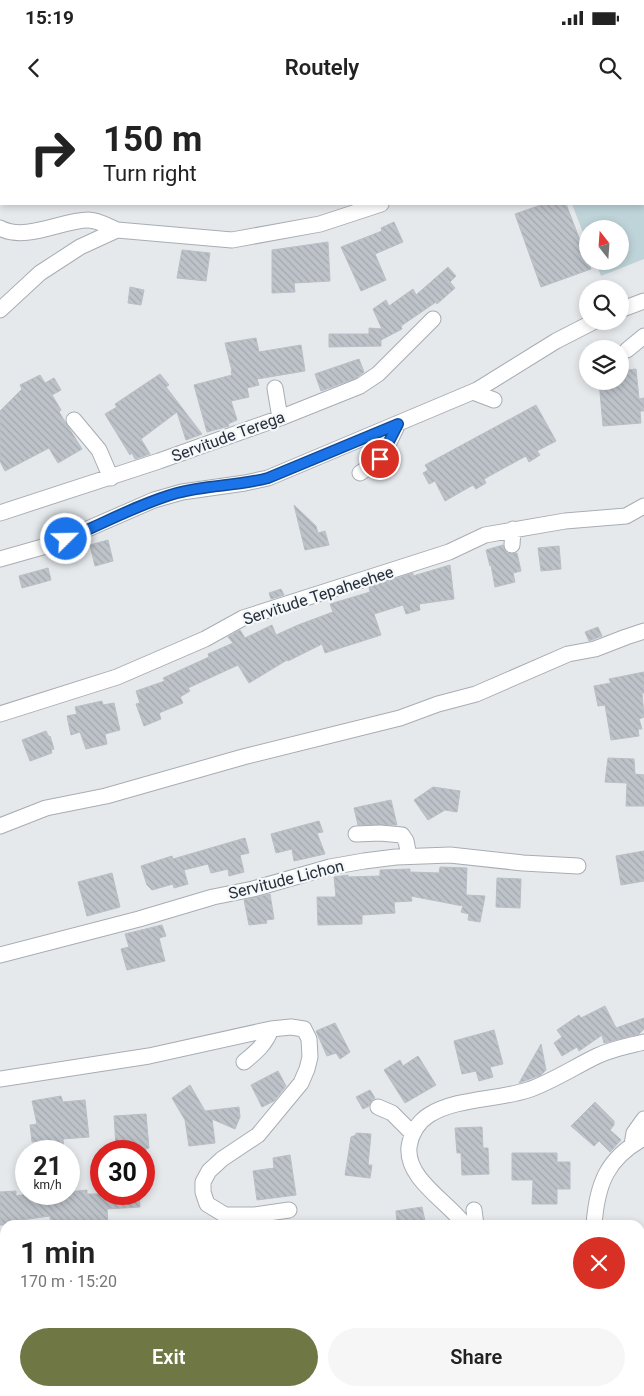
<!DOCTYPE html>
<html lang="en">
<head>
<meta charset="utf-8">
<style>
	:root { --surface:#fff; --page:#f6f6f6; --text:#222; --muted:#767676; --accent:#6f7845 }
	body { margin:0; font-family:Roboto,sans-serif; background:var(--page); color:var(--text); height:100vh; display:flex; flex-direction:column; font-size:19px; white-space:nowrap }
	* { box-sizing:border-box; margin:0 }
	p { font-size:16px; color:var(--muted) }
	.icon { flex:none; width:28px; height:28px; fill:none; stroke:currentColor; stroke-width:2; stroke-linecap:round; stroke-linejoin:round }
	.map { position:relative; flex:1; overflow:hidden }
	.panel { position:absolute; left:0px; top:1120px; width:645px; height:176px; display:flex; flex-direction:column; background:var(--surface); border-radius:15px 15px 0 0; box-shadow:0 2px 8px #0003 }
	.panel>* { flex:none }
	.hud { position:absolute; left:0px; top:0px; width:645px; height:105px; box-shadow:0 2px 8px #0003; background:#fff; color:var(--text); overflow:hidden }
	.needle { width:32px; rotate:343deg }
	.buttons { position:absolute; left:579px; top:120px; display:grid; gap:10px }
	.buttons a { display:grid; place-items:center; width:50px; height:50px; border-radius:50%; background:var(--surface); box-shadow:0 2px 8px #0003; font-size:25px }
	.speed { position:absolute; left:15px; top:1040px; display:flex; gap:10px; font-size:25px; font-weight:700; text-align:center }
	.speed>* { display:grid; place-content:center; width:65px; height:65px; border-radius:50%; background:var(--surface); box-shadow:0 2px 8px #0003; line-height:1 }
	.speed small { font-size:12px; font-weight:400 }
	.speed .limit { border:8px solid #d22; background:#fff; color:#111 }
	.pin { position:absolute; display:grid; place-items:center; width:42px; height:42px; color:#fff; margin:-21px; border:2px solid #fff; border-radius:50%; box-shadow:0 1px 5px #0007 }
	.me { position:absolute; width:55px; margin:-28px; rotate:67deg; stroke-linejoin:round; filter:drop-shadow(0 0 4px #0008) }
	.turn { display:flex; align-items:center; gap:18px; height:105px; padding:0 20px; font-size:22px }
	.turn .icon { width:65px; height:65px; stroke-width:2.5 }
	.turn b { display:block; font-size:35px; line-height:42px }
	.round { display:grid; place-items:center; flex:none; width:52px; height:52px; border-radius:26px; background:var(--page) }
	.head { display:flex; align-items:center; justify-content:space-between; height:85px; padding:0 20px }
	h1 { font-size:30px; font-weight:600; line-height:38px }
	.cta { display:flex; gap:10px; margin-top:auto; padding:10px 20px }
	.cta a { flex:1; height:58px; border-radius:30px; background:var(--accent); color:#fff; font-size:20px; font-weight:600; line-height:58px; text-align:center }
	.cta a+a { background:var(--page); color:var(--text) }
	.status { display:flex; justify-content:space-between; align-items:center; height:35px; padding:0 25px; background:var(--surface); direction:ltr }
	.status svg { height:14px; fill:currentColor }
	header { display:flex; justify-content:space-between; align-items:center; height:65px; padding:0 20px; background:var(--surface); font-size:22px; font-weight:600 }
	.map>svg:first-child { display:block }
	.pitch { fill:#bed4d9 }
	.building { fill:url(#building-back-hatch); stroke:#b8bfc5 }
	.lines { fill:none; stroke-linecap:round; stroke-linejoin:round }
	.minor-casing { stroke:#a8adb4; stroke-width:17 }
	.minor { stroke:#fff; stroke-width:15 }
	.route-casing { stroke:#114b97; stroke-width:12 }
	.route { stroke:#1a73e8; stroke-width:9 }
	.labels { text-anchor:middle; stroke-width:4.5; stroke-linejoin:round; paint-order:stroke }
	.street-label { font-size:16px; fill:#262e3c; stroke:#f5f8f9 }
</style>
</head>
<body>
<div class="status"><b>15:19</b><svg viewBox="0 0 49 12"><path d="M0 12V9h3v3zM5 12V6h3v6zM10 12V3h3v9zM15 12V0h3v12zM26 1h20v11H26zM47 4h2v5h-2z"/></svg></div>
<header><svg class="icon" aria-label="back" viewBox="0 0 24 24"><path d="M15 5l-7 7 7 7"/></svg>Routely<svg class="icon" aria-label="search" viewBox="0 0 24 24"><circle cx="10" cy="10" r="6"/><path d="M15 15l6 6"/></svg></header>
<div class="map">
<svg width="644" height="1296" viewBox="0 0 644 1296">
	<defs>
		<pattern id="building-back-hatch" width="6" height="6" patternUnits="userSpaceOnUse" patternTransform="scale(1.25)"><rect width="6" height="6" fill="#bec3ca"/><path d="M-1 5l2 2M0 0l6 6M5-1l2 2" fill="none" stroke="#a3a8ae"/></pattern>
	</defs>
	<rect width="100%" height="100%" fill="#e5e9ec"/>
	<path class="pitch" d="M644,61V159L601,176L595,161H620V129H588L587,143L572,104H644Z"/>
	<path class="building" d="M544,104H566L591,169L541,187L515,114Z
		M394,122L403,142L375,154L386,180L361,191L341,147L382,131L381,128Z
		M328,142L330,181L294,183L295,192L272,193V150Z
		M182,150L210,153L206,181L177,178Z
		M448,167L456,176L450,182L455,188L437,204L436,202L401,226L402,229L381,240V246L329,247V234H369V228L382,229L373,209L386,200L389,206L413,189L416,195Z
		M130,187L144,190L141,205L128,203Z
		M256,238L259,252L301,245L305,271L257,279L259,285L247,288L249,297L231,301L237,320L228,324L229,326L207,332L194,285L232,275L231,271H232L225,243Z
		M359,259L364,272L356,278L321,291L315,274Z
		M636,269L639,299L644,298V311H640L641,323L603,326L599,281H620V271Z
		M160,274L169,285L166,287L202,334L186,340L177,312L141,339L150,354L135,359L132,353L130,355L105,314L117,307L115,304Z
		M40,275L45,283L54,278L61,290L52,295L61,310L59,312L82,349L58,363L49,348L5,371L0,361V311L22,289L20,285Z
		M536,305L556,341L537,351L540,355L529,362L526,356L484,379L486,383L476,389L473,385L445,401L435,381L429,384L423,373L428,370L425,365Z
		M294,405L316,426L318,433L325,431L329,445L305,450Z
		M108,440L113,461L95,466L90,445Z
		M503,445L507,453H517L521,471L513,473L515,482L495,487L491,465L490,466L486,450Z
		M559,446L561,469L541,471L538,448Z
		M450,465L454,499L419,504L420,510L406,514L403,505L374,514L381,535L325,553L322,544L288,561L287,560L249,583L238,565L188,588L190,591L180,597L183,603L159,613L161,619L144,626L136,604L140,603L136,591L165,581L163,578L209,557L208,554L233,543L228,537L240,530L245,538L272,525L276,535L298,525L333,512L330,504L370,492L369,487L413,473V476Z
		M48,468L51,480L22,488L19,476Z
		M281,489L284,495L271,499L269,493Z
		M598,527L602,536L589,541L585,532Z
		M644,572V593H642L644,617L639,619L642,629H638L639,636L611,640L605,605L598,606L594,586L611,583L609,579Z
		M102,601L103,605L114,603L120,630L105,634L107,644L86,649L80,632L71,635L67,616L77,614L75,607Z
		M46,631L49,637L50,636L54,649L51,650L52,653L30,661L22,640Z
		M608,658L634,659L635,674L644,675V706H626L627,683L605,682Z
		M433,687L460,691L457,712L445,710L428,720L414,700Z
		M391,700L397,725H358L354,708Z
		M319,721L323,732L317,733L325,754L294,761L292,749L276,753L271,734Z
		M245,738L249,753L240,755L244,772L229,776L228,769L211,773L208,764L184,770L188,784L174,788L173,784L152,790L147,785L141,766L172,756L173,759Z
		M644,751V781L621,785L616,756Z
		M440,767L467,768L466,795L485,796L480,822L468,820L469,814L461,812L463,806L411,796L412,801L394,802L395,813L362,815V824L318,825L317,797H336L334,777L348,775V777L380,776V770L410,769V772L439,773Z
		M112,773L120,807L87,816L78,782Z
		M497,778L521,779L520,808L496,807Z
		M270,794L274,819L266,820L267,823L249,825L244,800Z
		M162,825L166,836L159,838L165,861L127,870L121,849L129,847L125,834Z
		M605,906L616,928L644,918V929L639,934L604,943L602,935L579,951L577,947L562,956L554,943L562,937L557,930L579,915L581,918Z
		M335,923L350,952L340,959L336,953L327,956L316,931Z
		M494,930L503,964L490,967L493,977L479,981L476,971L462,974L454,941Z
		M541,944L546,970L541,975L519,983Z
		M418,956L436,985L405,1003L384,970L400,960L403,966Z
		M278,971L286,986L274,1001L262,1007L251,985Z
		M190,985L205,1011L239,1007L240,1017L235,1029L212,1019L215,1043L189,1046L185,1020L172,998Z
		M370,990L375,998L372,1000L369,1006L363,1009L356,997Z
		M61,996L63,1002L85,1000L89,1037L63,1039L64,1051H40L38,1041L32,1042L30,1025L37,1024L32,1001Z
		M595,1002L614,1021V1025L610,1030L621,1040L610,1052L599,1041L594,1046L571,1026Z
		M146,1014L149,1048L145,1049L146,1051H124L123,1044L116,1045L114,1016Z
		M482,1027L483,1048H488L489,1074L462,1075L461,1053H457L455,1028Z
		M356,1033L371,1034L368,1065H372L370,1078L345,1075L351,1037L356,1035Z
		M512,1053H557V1062H570V1089H557V1104H532L533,1080H512Z
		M290,1055L296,1095L257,1100L253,1071L274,1068L273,1058Z
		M87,1090V1094H139L140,1107L107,1109L108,1125H51L50,1116L21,1120V1125H0V1092L16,1091V1096L28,1094H69V1092Z
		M422,1107L425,1121L418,1122L419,1125H397L396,1111Z"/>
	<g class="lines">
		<g class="minor-casing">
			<path id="minor" d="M228,1L232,0
				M0,86L1,85
				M0,128C26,142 62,120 88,120C98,120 108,126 117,130
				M0,210L40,173L80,147L117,130L232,140L320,124L381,104
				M620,210L644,201
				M627,250L644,236
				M275,288L280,318
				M473,292L494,300
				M74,320L99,350L111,378
				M360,373L381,359L398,324
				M0,413L159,361L280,318L360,286L378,274L433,219
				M512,445L513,429
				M0,459L53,444L154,400L182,392L245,383L268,378L477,290L556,241L595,221
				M0,614L117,577L205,539L243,518L449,452L485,435L565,421L626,416L644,406
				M0,726L46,708L106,696L243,657L400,618L438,604L476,594L568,554L595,549L626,537L644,531
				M356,734L380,733L402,735L406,741L409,756
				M0,855L139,819L213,797L253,789L330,767L364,761L396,757L450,755L523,763L578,766
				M244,962C256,952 266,944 271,929
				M0,979L149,956L271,929L291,927L304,929L309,939L310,957L307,969L301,983L258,1035L222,1059L209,1071L203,1082V1092L207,1104L225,1115H254L289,1110
				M378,1007L392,1013L413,1034
				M632,1045L634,1033L644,1019
				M474,1110L476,1125
				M465,1125C447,1101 406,1079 409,1047C411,1034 418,1022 429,1015C456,998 497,1000 528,990C552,982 574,967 597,956C611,949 628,946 644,942
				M594,1125C597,1084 607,1058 644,1038
				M640,1204H644
				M0,1224L5,1222
				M0,1247H5
				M0,1289L5,1285
				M545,1291V1296
				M558,1296L559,1291
				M583,1296L586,1291"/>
		</g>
		<use href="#minor" class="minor"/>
	</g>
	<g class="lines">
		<g class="route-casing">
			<path id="route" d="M66,439C103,424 138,404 177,393C206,385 238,386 268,378L398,324L380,359"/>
		</g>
		<use href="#route" class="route"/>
	</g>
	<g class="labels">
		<g class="street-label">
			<text transform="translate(228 336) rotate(-20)" y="6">Servitude Terega</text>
			<text transform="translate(318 495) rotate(-18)" y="6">Servitude Tepaheehee</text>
			<text transform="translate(286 779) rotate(-14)" y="6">Servitude Lichon</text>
		</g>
	</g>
</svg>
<div class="buttons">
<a><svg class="needle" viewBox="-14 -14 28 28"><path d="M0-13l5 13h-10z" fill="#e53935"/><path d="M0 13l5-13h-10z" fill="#767676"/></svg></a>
<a><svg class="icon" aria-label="search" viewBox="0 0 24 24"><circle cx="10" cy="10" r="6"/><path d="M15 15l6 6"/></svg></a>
<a><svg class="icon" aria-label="layers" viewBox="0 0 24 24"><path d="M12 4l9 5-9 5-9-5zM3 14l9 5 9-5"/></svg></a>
</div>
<div class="speed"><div>21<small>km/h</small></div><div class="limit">30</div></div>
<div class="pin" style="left:380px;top:359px;background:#d93025"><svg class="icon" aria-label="arrive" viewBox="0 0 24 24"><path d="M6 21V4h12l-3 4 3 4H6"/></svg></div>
<svg class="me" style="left:66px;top:439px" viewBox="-20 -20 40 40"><circle r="17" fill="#1a73e8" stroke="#fff" stroke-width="3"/><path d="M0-11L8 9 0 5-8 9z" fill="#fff"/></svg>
<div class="hud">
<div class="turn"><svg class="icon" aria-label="right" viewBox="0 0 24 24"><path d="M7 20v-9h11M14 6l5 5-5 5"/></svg><div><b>150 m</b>Turn right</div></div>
</div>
<section class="panel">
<div class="head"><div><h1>1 min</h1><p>170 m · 15:20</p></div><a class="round" style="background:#d93025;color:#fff"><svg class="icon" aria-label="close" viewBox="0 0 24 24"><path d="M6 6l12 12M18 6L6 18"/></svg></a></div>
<div class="cta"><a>Exit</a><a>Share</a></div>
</section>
</div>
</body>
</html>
